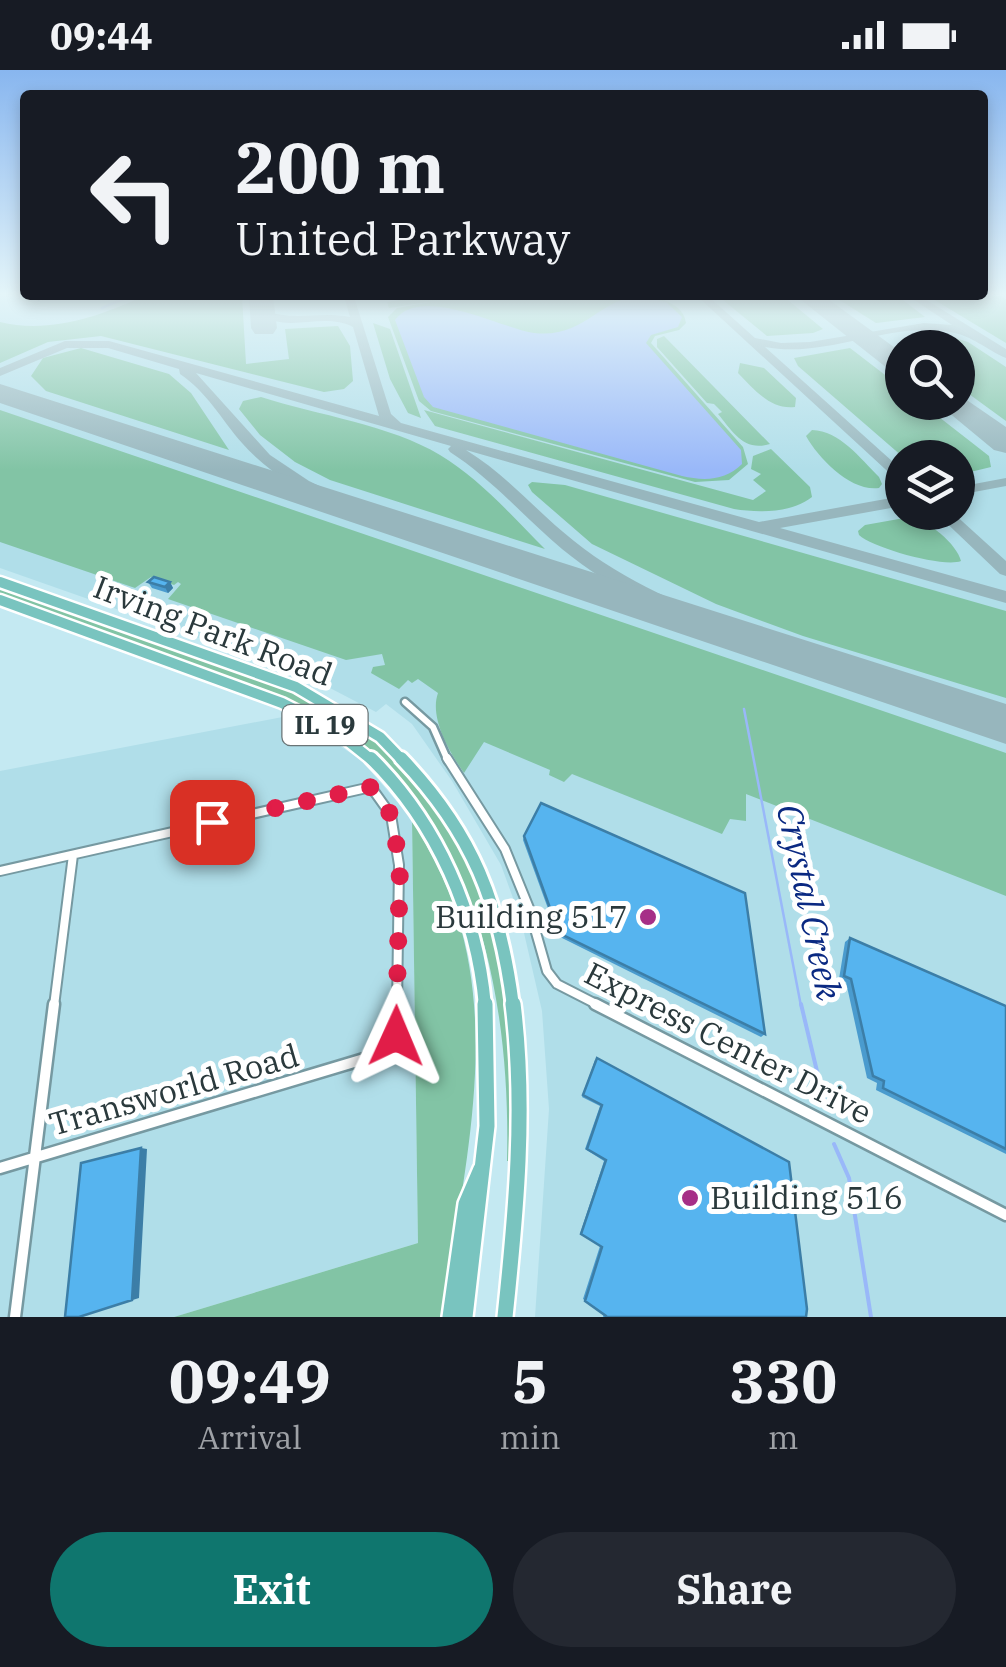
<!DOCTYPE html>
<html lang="en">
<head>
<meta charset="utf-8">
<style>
	:root { --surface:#171b24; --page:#242831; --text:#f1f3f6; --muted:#9ea1a6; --accent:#0f766e }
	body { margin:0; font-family:"IBM Plex Serif",serif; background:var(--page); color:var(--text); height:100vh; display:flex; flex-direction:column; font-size:38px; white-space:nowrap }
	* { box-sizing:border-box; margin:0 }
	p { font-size:32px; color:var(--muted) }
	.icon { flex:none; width:55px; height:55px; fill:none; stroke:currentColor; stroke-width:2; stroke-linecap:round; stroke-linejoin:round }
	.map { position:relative; height:1247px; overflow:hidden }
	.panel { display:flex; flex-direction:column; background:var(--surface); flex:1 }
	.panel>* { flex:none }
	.banner { position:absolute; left:20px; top:20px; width:968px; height:210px; border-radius:10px; box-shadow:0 5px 15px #0003; background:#171b24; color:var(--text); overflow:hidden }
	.fabs { position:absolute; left:885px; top:260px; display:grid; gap:20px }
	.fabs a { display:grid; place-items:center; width:90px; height:90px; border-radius:50%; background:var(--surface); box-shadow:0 5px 15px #0003; font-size:50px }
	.pin { position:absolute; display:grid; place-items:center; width:85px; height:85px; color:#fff; margin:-42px; border-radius:20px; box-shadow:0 5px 15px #0006 }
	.me { position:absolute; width:110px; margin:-55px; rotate:1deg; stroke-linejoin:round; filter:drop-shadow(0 0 8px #0008) }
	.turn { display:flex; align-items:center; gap:35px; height:210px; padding:0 50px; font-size:45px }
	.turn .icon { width:130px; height:130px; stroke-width:2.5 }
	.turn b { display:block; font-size:70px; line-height:85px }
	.eta { display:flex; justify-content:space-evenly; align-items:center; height:170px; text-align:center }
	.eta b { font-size:60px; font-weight:700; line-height:70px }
	.primary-button { display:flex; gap:20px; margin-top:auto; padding:20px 50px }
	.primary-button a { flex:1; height:115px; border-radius:60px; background:var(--accent); color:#fff; font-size:40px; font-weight:700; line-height:115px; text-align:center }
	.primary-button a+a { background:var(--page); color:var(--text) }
	.status { display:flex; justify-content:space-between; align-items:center; height:70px; padding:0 50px; background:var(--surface); direction:ltr }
	.status svg { height:28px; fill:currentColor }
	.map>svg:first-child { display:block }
	.built { fill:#b0dee9; fill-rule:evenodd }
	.green { fill:#82c4a5 }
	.water { fill:#99b8f9 }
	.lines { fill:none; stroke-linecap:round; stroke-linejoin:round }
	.stream-far1 { stroke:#99b8f9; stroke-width:2.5 }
	.stream { stroke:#99b8f9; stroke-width:4 }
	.taxiway { fill:#97b6bd; fill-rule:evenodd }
	.runway { fill:#97b6bd; fill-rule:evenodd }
	.street-far2-casing { stroke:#7699a1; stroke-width:11 }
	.street-far1-casing { stroke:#7699a1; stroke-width:12 }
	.street-casing { stroke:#7699a1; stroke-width:15 }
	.primary-far2-casing { stroke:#fff; stroke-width:15 }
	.primary-far1-casing { stroke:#fff; stroke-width:18 }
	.primary-casing { stroke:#fff; stroke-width:20 }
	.street-far2 { stroke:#fff; stroke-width:6 }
	.street-far1 { stroke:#fff; stroke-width:8 }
	.street { stroke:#fff; stroke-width:10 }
	.primary-far2 { stroke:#79c4bf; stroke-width:10 }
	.primary-far1 { stroke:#79c4bf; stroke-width:12 }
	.primary { stroke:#79c4bf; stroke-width:15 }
	.wall { fill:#4a9bce }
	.shaded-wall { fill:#3c7ea7 }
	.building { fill:#56b4ef; stroke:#3c7ea7; stroke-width:2.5 }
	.route { stroke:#e11d48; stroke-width:18; stroke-dasharray:0 32.4 }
	.poi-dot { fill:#a62f87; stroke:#fff; stroke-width:4 }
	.labels { text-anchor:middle; stroke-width:10; stroke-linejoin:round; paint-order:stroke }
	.shield { fill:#fff; stroke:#6a7476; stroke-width:2.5 }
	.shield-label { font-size:25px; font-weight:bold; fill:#2a393c }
	.near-street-label { font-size:32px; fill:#2a393c; stroke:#fff }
	.near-poi-label { font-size:32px; fill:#2a393c; stroke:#fff; text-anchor:end }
	.near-water-label { font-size:35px; font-style:italic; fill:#0a2982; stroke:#fff }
</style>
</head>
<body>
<div class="status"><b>09:44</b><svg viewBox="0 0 49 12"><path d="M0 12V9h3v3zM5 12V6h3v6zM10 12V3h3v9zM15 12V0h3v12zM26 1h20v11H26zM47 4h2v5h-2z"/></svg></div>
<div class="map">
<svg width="1006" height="1247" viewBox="0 0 1006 1247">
	<rect width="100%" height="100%" fill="#c4e9f2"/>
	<path class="built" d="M0,226H1006V1247H535L549,1039L542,941L521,850L501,795L452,711L412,654L386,634L376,642L307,606L0,498ZM902,278H958V332H902ZM902,388H958V442H902Z
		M293,645L361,690L412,749L418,1173L174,1247H0V701Z"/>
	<path class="green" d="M143,226H242L246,294L289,289L285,259L338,256L350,276L353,311L344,319L324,322L101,266L48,272L0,293V252C47,264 100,247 143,226Z
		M426,226H651C666,230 684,236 686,253L679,260L655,266L651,273L743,377L748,394L729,410L695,412L431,341L419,331L388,247L397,238L435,231L389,238L387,232Z
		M718,226H783L823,259L813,263L767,266Z
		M833,226H898L925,247L876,253Z
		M928,226H1000L1006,229V273Z
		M373,253L390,259L421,348L408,343L390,309Z
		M945,265L968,272L1006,297V351L958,316V278L905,277L899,273Z
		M664,266L770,374C744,382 733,362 718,344L722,342L714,334L707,333L657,277V269Z
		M81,278L169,304L191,323L229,380L46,321L31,306L43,288Z
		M850,278L902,318V332L921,333L989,386L991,397L958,405V388L903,387L798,296L794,288Z
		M740,293L764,298L796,328L795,337C770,340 754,319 738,303Z
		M261,327C317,345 391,355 440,385C480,409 512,446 545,479L330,410L295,392L260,365L239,339L243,331Z
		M0,340L1006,683V826L746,724V751L730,749L722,764L572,704L564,712L549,705L550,700L484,672L464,703C450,683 429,648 438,623L418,609L412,613L408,610L399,619L371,603L373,597L385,595L382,584L346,590L168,529L181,514L178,512L174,515L151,507L135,518L0,472Z
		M424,340L753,430L766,421L753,410L761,404L751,399L753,386L771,379L810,417L812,427C792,443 759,443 734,439L435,356Z
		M812,360C840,361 860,388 879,407L882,414L879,418C851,422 819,389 806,366Z
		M532,412L565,415L1006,541V628L803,566L716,534L592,474L532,422L528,415Z
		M910,447C928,450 957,474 961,491C944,498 873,478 859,465L858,461L865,455Z
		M0,516C62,538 124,561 186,583C251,606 315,627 372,668C391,681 405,699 419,717C506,825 514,959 511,1091H507C511,932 477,736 327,649C287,626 243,613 200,597C133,573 67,549 0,525Z
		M412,749C429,780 447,811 457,845C499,979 459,1113 444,1247H174L418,1173Z"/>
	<path class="water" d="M641,226L666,232L682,247L678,257L651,265L646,273L741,380L742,394C725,411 704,411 682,406L433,337L424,327L395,250C421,214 500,258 534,263C584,269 599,228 641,226Z"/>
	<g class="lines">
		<path class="stream-far1" d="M102,238L130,226
			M744,639L801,936"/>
		<path class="stream" d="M801,934L825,1035
			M834,1074L849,1108L871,1247"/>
		<path class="taxiway" d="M326,226H379L355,230L391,344L401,353L759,452L902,426V436L780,458L1006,521V533L466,380C507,405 537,442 574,471C625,512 687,537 748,561L750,566L748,571L741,573C679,553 612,520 562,479C524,447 492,409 450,382L448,379L451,376L196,303L270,385L309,411L367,439L369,442L361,447C319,434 271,406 242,373C221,349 207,322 180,304L179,299L108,278H67L0,306V298L65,271H109L379,346L353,257C322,241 287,265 258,243L263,240C294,252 318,241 350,247L345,230H330Z
			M697,226H708L755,268L781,273L810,272L924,253L952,255L908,226H920L1006,279V288C987,280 971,265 950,262C888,251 827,289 765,277L902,400V411L897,410Z
			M1006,408V416L958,425V417Z
			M935,442H952L1006,491V506L1000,504Z"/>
		<path class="runway" d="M249,226H273L277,258L273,264H255L251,258Z
			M796,226H824L902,283V305L892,302Z
			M0,314L1006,634V674L0,333Z
			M958,324L1006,357V383L994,380L936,332H958Z"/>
		<g class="street-far2-casing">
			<path id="street-far2" d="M405,632L433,657L448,691"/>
		</g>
		<g class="street-far1-casing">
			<path id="street-far1" d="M447,688L505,779L529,838L547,901L557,914L600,936
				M0,801L371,717L391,745L399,795L397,936
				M54,936L73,785"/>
		</g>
		<g class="street-casing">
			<path id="street" d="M595,934L1006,1145
				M0,1098L384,983L396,966L397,934
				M15,1247L54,934"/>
		</g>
		<g class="primary-far2-casing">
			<path id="primary-far2" d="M0,512L296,617L380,667L403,691
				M0,530L282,633L333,659L373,691"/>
		</g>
		<g class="primary-far1-casing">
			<path id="primary-far1" d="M371,688C437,753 477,844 485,936
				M401,688C473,763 500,834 513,936"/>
		</g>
		<g class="primary-casing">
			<path id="primary" d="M450,1247L466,1134L481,1099
				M465,1247L487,1056L485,934
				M505,1247C516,1143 526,1038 513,934"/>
		</g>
		<use href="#street-far2" class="street-far2"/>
		<use href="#street-far1" class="street-far1"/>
		<use href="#street" class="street"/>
		<use href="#primary-far2" class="primary-far2"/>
		<use href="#primary-far1" class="primary-far1"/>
		<use href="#primary" class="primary"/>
	</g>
	<path class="wall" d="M148,512H170L173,518L168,523L152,518Z
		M524,766L765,964L761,967L558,866L523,770Z
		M850,868L1006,936V1084L876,1020L877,1013L867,1008L846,912L839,909L845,872Z
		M595,990L806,1247H603L604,1244L583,1229L600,1176L580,1164L604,1091L585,1079L600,1036L582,1027Z"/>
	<path class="shaded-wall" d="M36,226H50L38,231Z
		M170,512L173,518L168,523L165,517Z
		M141,1078L147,1079L139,1228L79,1247Z"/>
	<path class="building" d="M154,507L170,512L165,517L148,512Z
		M541,733L745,823L765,964L559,863L524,766Z
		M850,868L1006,936V1079L883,1018L884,1011L873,1006L851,909L844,906Z
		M597,988L789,1092L807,1239L806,1247H606V1246L585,1231L602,1177L581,1164L606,1090L587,1079L602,1035L583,1025Z
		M141,1078L132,1230L79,1247H65L81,1093Z"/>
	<linearGradient id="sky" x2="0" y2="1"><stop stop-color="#88b6ef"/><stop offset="0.56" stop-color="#e4f5f9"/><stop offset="1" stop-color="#e4f5f9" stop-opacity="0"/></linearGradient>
	<rect width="1006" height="400" fill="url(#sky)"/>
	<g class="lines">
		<path class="route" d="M212,752L371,717L391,745L400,795L396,966"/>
	</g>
	<g class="poi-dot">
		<circle cx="648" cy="847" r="10"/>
		<circle cx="690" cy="1128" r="10"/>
	</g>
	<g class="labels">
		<rect class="shield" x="282.5" y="635" width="85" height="40" rx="8"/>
		<g class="shield-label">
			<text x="325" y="664">IL 19</text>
		</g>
		<g class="near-street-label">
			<text transform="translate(213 561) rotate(21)" y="11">Irving Park Road</text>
			<text transform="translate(728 973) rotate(27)" y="11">Express Center Drive</text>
			<text transform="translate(174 1020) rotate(-16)" y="11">Transworld Road</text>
		</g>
		<g class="near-poi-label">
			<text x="628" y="858">Building 517</text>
			<text x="710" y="1139" text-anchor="start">Building 516</text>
		</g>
		<g class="near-water-label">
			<text transform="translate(809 832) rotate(78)" y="12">Crystal Creek</text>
		</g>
	</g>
</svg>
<div class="fabs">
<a><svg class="icon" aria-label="search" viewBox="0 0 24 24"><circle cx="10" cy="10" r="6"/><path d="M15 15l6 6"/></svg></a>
<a><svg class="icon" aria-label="layers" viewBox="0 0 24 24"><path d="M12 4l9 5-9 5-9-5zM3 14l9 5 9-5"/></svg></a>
</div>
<div class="pin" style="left:212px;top:752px;background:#d93025"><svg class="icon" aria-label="arrive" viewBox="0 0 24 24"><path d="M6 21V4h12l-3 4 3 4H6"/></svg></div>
<svg class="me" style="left:396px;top:966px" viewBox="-20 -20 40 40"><path d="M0-17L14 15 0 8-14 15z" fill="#e11d48" stroke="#fff" stroke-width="4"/></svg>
<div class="banner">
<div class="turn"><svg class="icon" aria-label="left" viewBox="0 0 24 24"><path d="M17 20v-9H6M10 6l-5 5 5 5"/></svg><div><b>200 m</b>United Parkway</div></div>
</div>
</div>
<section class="panel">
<div class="eta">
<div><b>09:49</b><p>Arrival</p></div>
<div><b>5</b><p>min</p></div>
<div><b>330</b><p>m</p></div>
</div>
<div class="primary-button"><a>Exit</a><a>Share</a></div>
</section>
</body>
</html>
